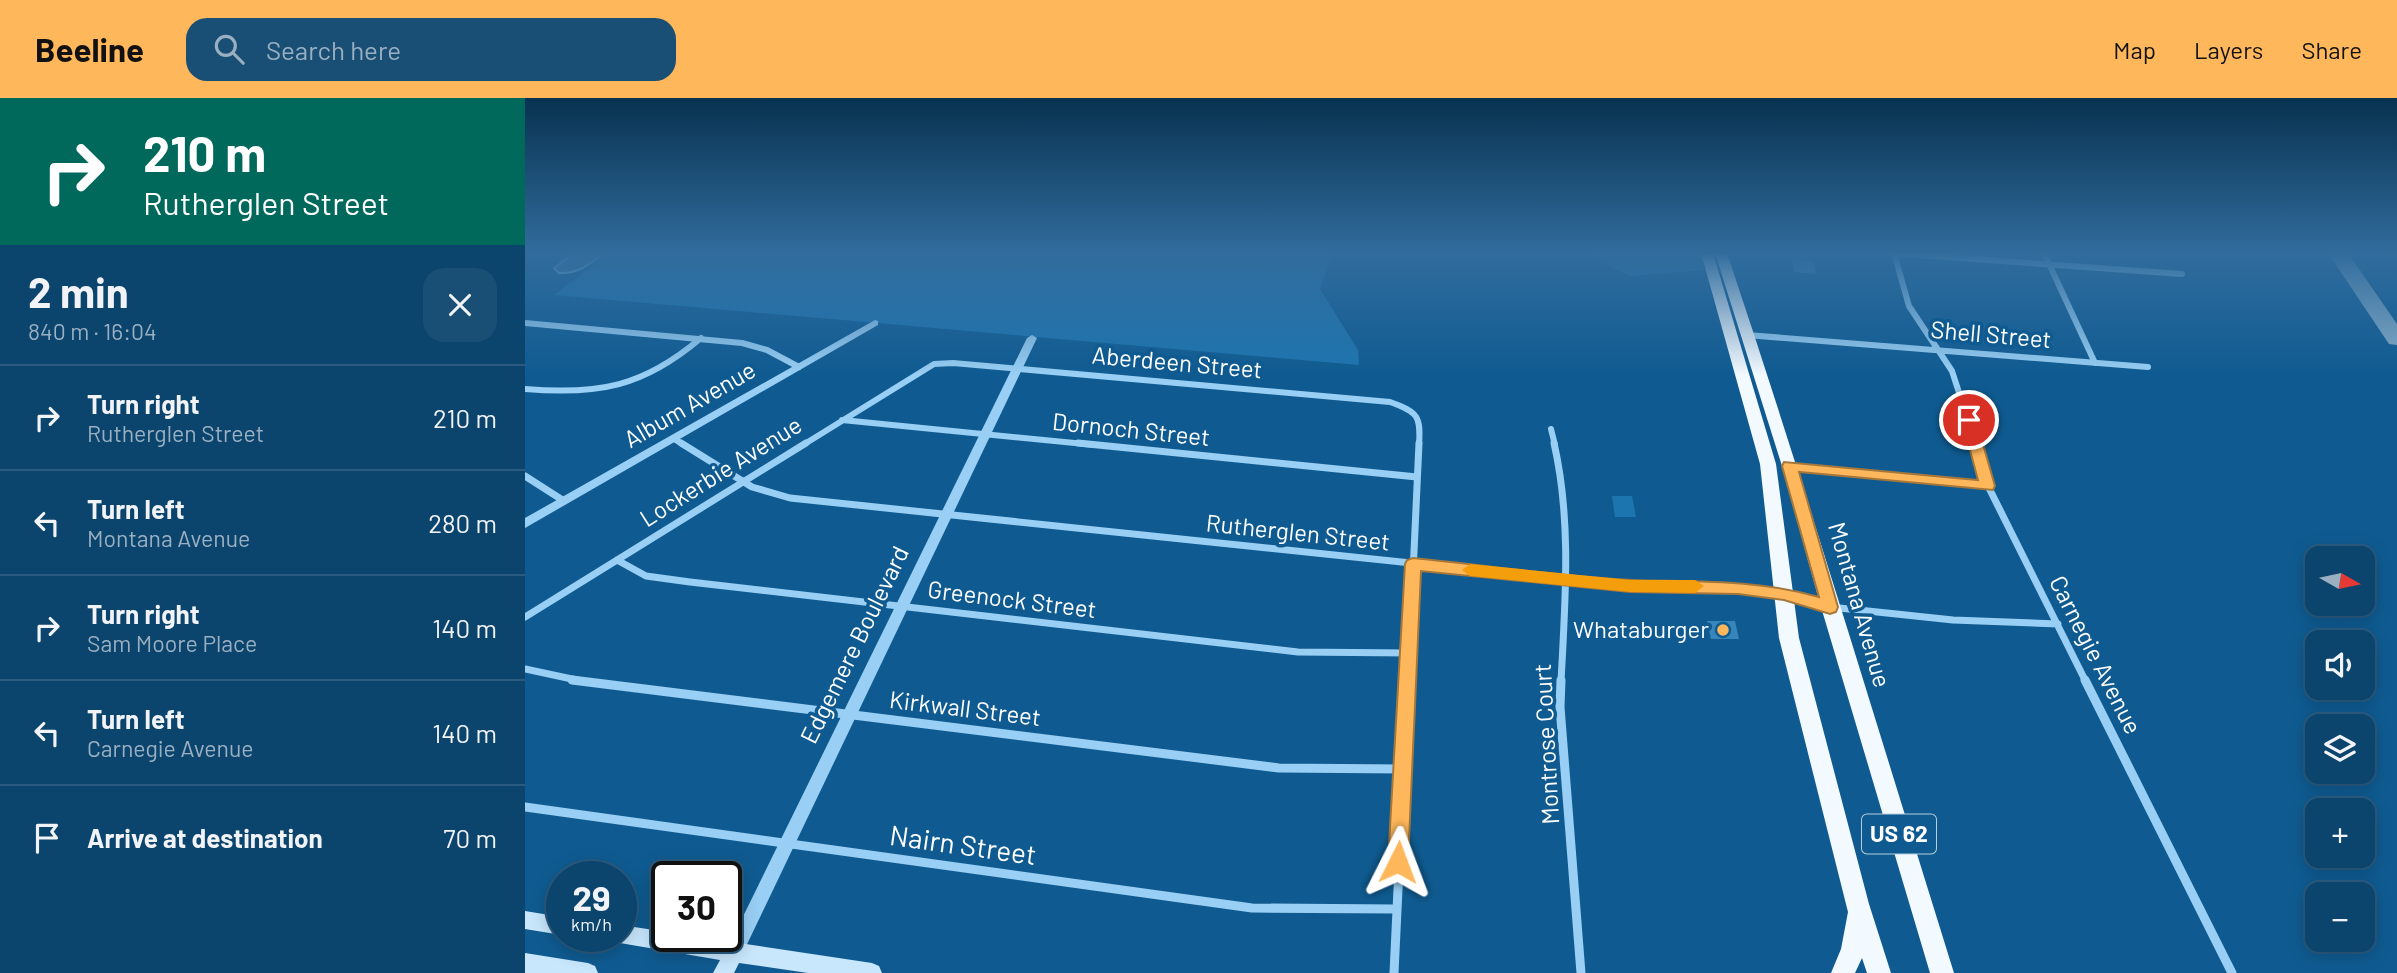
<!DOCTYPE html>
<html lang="en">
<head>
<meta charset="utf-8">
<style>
	:root { --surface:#0b446d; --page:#194e75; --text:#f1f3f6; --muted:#9ab0c2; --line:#2b5c80; --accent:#ffb75b }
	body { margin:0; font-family:Barlow,sans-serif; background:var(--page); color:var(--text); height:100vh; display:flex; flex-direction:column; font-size:26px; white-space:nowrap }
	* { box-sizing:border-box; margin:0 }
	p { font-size:23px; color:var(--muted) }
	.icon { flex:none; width:38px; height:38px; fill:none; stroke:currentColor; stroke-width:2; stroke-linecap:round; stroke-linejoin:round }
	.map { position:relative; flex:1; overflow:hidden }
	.sheet { display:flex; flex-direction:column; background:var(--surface); width:525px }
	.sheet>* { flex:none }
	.banner { background:#00695c; color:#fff; overflow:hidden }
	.needle { width:46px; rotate:99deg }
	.buttons { position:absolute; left:1780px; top:448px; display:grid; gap:14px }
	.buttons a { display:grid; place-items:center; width:70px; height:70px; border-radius:14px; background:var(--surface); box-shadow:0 4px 18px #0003,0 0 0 2px var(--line); font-size:35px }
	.speed { position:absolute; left:21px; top:763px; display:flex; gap:14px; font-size:35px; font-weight:700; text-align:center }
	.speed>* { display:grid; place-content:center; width:91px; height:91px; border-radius:50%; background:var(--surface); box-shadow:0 4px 18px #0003,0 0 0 2px var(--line); line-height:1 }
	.speed small { font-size:18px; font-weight:400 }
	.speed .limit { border:4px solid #111; border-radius:10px; background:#fff; color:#111 }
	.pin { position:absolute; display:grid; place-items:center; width:60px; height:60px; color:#fff; margin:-30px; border:4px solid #fff; border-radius:50%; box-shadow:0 2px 7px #0007 }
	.me { position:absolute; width:77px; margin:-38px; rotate:3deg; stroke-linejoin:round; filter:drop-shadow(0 0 5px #0008) }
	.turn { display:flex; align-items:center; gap:24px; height:147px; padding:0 28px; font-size:32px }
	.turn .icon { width:91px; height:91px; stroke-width:2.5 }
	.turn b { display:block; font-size:49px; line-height:60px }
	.round { display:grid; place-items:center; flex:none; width:74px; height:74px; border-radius:21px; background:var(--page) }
	.headline { display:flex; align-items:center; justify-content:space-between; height:119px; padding:0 28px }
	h1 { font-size:42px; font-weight:700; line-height:52px }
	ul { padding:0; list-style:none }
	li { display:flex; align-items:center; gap:21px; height:105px; padding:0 28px; border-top:2px solid var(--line) }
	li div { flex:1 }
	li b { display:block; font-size:26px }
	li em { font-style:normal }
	header { display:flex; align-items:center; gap:42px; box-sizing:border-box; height:98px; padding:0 35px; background:var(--accent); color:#111 }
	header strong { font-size:33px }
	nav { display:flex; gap:38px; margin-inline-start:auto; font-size:24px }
	.search { width:490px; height:63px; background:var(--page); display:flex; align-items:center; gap:18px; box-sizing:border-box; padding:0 24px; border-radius:21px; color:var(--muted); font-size:26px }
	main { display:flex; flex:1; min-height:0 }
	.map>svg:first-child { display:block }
	.green { fill:#1d75af }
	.water { fill:#4179a1; stroke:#8acdf8; stroke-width:2 }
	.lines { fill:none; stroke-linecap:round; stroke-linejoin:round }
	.taxiway { fill:#87adc8; fill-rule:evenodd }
	.building { fill:#3786ba }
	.minor-far2 { stroke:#99cff4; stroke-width:6 }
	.minor-far1 { stroke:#99cff4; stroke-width:7 }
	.minor { stroke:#99cff4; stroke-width:9 }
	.tertiary { fill:#99cff4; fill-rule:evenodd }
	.secondary { fill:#c8e7fd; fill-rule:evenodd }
	.trunk { fill:#f2f9ff; fill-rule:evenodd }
	.route { fill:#ffb75b; stroke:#a6773b; stroke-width:2 }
	.slow { fill:#f59e0b }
	.poi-dot { fill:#ffb75b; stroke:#0f5b91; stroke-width:2.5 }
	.labels { text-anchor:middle; stroke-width:7; stroke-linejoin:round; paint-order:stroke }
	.shield { fill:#0f5b91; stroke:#b7cede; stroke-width:2 }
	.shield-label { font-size:23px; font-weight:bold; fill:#fff }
	.street-label { font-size:24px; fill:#fff; stroke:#0f5b91 }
	.poi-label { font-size:24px; fill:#fff; stroke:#0f5b91; text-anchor:end }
	.near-street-label { font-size:28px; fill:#fff; stroke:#0f5b91 }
</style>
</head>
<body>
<header>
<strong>Beeline</strong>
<div class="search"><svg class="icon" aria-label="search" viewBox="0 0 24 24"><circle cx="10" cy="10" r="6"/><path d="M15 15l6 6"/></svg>Search here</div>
<nav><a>Map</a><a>Layers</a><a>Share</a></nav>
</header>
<main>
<section class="sheet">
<div class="banner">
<div class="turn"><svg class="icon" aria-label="right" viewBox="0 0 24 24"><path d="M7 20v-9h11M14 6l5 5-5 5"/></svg><div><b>210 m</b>Rutherglen Street</div></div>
</div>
<div class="headline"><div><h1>2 min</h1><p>840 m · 16:04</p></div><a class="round"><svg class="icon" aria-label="close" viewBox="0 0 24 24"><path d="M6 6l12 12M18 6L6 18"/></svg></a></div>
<ul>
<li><svg class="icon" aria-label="right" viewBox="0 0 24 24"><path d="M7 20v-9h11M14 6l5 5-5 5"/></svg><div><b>Turn right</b><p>Rutherglen Street</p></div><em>210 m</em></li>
<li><svg class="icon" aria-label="left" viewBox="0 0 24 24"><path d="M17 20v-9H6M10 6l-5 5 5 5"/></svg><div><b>Turn left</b><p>Montana Avenue</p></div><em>280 m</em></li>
<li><svg class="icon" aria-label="right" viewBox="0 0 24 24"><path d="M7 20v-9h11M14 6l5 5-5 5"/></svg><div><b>Turn right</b><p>Sam Moore Place</p></div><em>140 m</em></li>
<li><svg class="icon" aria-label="left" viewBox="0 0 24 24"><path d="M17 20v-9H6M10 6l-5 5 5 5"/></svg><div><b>Turn left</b><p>Carnegie Avenue</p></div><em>140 m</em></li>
<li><svg class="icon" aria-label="arrive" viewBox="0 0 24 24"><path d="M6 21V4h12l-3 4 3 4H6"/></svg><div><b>Arrive at destination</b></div><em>70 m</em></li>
</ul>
</section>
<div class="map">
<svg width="1872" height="875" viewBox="0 0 1872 875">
	<rect width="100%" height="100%" fill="#0f5b91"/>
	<path class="green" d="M84,155H808L795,191L833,252L834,267L29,197Z
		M1059,155H1175L1180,172L1105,178Z
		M1087,398H1107L1111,419H1090Z"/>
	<path class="water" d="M49,155H80C65,166 53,176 34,175L29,170Z"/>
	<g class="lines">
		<path class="taxiway" d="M1803,155H1823L1872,226V247L1864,246Z"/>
	</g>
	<path class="building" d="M1267,162L1289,163L1291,176L1269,174Z
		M1182,523H1210L1214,541H1186Z"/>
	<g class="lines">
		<path class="minor-far2" d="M1366,155L1657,176
			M1369,155L1384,208L1427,273L1451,347
			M1519,155L1570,265
			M0,225L217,245L242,252L274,269
			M1222,237L1623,269
			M0,291C74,297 118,289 176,240
			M317,322L570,347
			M1026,331L1030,347
			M149,341L159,347
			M278,347L409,266L428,265L865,304C893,314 896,318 894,347"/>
		<path class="minor-far1" d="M156,345L227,389L265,400L1105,488H1198L1259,496L1305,509L1428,522L1533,526
			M553,345L892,379
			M1029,345C1047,424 1040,504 1036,584
			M1450,345L1463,388L1561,584
			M1265,368L1463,388
			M0,378L39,403
			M92,462L121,478L165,484L773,554L883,555
			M0,519L281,345
			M0,571L61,584
			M883,584L894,345"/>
		<path class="minor" d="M47,582L754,670L878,671
			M1036,582L1035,609L1056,875
			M1560,582L1707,875
			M0,709L727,810L871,811
			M869,875L883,582"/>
		<path class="tertiary" d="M350,222L353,223V227L0,430V420Z
			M507,237L512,240L215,861L209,863L203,861L201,855L203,849L502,240Z"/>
		<path class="secondary" d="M0,813L37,819V837L0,831Z
			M96,827L142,834V838H168L347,865L354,868L357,875H283L214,865L209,875H188L195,862L89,844L87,838H96Z
			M0,855L63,865L70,868L73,875H0Z"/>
		<path class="trunk" d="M1176,155H1188L1251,366L1274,540L1344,806L1366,875H1342L1337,860L1330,875H1306L1316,851L1323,814L1254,540L1235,366Z
			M1190,155H1202C1282,394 1354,635 1429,875H1405L1296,509L1257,368Z"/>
	</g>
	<linearGradient id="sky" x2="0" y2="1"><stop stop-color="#083250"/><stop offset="0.56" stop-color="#316c9d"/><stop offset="1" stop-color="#316c9d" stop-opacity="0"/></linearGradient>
	<rect width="1872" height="277" fill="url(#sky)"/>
	<path class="route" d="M1444,318L1451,322L1470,388L1468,392L1274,374L1313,509L1311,514L1305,516L1259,502L1213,496L1105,494L896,473L883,764L880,771L873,774L866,771L863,764L880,466L882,462L888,460C961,467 1034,479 1107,482C1172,484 1230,481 1294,499L1257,368L1259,364L1453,382L1437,322Z"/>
	<path class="slow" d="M945,466L1105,482H1170L1179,488L1170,495L1105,494L945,478L937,472Z"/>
	<circle class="poi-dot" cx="1198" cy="532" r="7"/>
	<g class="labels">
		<rect class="shield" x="1337" y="716.5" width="74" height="39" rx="5"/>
		<g class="shield-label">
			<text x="1374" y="744">US 62</text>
		</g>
		<g class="street-label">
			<text transform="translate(1466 237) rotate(5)" y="8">Shell Street</text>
			<text transform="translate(652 265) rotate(5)" y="8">Aberdeen Street</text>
			<text transform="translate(165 307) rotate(-30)" y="8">Album Avenue</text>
			<text transform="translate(606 332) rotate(6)" y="8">Dornoch Street</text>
			<text transform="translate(196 374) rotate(-32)" y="8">Lockerbie Avenue</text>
			<text transform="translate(773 435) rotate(6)" y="8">Rutherglen Street</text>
			<text transform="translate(487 502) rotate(7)" y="8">Greenock Street</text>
			<text transform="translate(1334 507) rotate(74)" y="8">Montana Avenue</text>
			<text transform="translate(330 547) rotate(-64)" y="8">Edgemere Boulevard</text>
			<text transform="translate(1570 557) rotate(63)" y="8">Carnegie Avenue</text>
			<text transform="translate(440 611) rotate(7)" y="8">Kirkwall Street</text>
			<text transform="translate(1022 646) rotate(-93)" y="8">Montrose Court</text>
		</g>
		<g class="poi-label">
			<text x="1184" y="540">Whataburger</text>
		</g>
		<g class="near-street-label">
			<text transform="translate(438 747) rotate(8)" y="10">Nairn Street</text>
		</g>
	</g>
</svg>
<div class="buttons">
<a><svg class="needle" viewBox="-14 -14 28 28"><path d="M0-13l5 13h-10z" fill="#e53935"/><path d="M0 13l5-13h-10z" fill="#9ab0c2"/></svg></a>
<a><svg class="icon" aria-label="sound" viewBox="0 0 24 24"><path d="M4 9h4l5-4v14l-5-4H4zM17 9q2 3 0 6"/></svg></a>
<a><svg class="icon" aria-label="layers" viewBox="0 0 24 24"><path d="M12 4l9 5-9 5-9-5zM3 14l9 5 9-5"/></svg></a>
<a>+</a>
<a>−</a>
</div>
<div class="speed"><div>29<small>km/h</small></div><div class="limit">30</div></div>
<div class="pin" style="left:1444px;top:322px;background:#d93025"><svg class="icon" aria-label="arrive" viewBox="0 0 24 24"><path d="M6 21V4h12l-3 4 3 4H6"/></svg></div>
<svg class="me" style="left:873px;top:764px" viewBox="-20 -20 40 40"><path d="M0-17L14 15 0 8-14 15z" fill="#ffb75b" stroke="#fff" stroke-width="4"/></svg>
</div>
</main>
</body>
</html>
